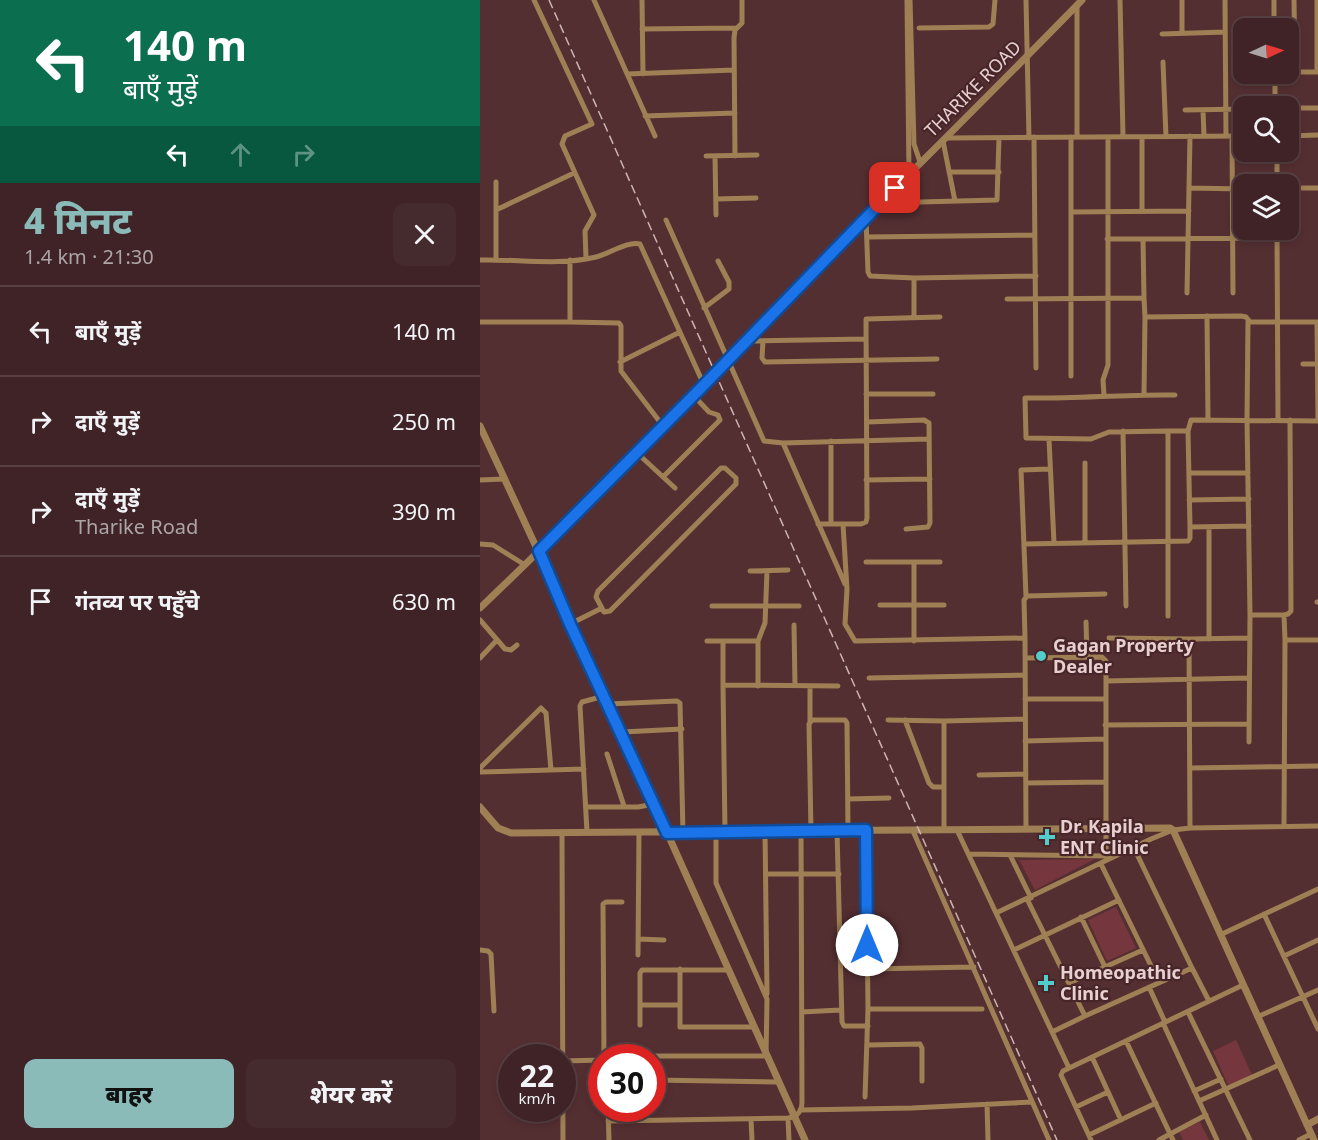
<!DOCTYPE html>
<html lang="hi">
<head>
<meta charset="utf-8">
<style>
	:root { --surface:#3f2326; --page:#462b2e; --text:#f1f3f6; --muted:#ada4a7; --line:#584043; --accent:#8bbbb9 }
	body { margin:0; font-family:"Noto Sans","Noto Sans Devanagari",sans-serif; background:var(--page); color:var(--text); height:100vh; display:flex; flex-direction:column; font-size:22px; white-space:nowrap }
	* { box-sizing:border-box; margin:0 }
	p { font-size:20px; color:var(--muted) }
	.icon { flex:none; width:33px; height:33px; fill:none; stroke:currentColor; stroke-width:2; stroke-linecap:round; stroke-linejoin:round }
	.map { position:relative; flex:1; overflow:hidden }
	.details { display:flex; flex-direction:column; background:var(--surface); width:480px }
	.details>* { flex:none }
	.top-card { background:#0b6e4f; color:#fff; overflow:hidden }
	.needle { width:39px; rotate:86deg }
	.fabs { position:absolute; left:753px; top:18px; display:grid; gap:12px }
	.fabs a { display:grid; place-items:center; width:66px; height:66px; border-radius:12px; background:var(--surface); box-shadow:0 3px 9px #0003,0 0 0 2px var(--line); font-size:30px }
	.speed { position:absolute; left:18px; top:1044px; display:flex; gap:12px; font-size:30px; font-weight:700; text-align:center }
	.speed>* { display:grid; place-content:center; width:78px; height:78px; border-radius:50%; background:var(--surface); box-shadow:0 3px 9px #0003,0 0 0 2px var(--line); line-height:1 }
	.speed small { font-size:15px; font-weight:400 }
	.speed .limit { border:9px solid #d22; background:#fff; color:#111 }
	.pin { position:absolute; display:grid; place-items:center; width:51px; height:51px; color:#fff; margin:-26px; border-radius:12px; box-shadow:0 3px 9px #0006 }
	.me { position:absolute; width:66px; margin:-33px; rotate:0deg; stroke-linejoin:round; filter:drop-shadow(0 0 4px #0008) }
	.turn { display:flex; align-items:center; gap:21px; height:126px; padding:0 24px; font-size:27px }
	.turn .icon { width:78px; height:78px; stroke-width:2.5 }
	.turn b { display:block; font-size:42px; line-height:51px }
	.lanes { display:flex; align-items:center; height:57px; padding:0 24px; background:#0003; justify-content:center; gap:30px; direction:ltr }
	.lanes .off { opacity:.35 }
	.round { display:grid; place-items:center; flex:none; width:63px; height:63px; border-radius:12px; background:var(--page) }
	.summary { display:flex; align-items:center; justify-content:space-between; height:102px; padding:0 24px }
	h1 { font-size:36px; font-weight:800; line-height:45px; color:var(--accent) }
	.button { display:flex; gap:12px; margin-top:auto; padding:12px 24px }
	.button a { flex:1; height:69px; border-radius:12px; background:var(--accent); color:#111; font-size:24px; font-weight:800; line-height:69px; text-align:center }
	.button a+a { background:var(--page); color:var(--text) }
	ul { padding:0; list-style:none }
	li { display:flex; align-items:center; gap:18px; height:90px; padding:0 24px; border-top:2px solid var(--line) }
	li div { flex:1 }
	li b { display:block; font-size:22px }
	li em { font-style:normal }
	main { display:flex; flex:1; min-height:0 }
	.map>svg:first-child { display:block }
	.green { fill:#76363d }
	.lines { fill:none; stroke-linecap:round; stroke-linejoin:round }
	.minor { stroke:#9f8055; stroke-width:5 }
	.tertiary { stroke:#9f8055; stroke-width:7 }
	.rail { stroke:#ceb4b5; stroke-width:1.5; stroke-dasharray:9 4.5; stroke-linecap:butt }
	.route-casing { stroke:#114b97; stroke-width:15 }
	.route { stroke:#1a73e8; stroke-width:10 }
	.poi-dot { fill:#52cdcc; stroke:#482528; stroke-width:2 }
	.labels { text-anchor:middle; stroke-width:4.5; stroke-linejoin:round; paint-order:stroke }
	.street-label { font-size:18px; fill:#e8d0d1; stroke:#482528 }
	.poi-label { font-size:18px; font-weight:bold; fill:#e8d0d1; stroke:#482528; text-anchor:start }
</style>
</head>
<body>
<main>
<section class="details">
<div class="top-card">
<div class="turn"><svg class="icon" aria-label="left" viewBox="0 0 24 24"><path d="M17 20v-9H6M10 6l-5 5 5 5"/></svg><div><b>140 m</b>बाएँ मुड़ें</div></div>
<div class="lanes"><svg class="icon" aria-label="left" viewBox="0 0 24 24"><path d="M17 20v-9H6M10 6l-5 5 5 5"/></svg><svg class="icon off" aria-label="ahead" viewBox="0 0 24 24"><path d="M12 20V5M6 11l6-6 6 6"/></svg><svg class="icon off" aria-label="right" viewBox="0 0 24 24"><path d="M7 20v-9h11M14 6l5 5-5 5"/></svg></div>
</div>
<div class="summary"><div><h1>4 मिनट</h1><p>1.4 km · 21:30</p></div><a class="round"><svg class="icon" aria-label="close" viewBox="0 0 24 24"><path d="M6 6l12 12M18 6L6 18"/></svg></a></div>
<ul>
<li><svg class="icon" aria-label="left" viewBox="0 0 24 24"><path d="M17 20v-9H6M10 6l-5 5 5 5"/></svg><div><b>बाएँ मुड़ें</b></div><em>140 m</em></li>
<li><svg class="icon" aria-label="right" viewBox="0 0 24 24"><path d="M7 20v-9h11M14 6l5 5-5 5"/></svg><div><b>दाएँ मुड़ें</b></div><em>250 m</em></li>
<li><svg class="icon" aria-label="right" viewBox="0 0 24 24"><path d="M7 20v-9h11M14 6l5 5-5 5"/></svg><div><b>दाएँ मुड़ें</b><p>Tharike Road</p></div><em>390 m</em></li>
<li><svg class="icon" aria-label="arrive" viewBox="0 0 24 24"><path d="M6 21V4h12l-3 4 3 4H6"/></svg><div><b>गंतव्य पर पहुँचे</b></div><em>630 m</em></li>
</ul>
<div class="button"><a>बाहर</a><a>शेयर करें</a></div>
</section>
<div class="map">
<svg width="838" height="1140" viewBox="0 0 838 1140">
	<rect width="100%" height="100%" fill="#542f32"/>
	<path class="green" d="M615,859L555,890L539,860Z
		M636,907L656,948L627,961L608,920Z
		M756,1040L773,1077L749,1087L733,1051Z
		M720,1122L729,1140H703L699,1132Z"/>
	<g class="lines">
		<path class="minor" d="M54,0L112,124L85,136L82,144L114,215L105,231L106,259
			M114,0L175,136
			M162,0L163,74
			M427,0L429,173
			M430,0L434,144L440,162
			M546,0L549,138
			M640,0L643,137
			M702,0V33
			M745,0L746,136
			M794,0V28
			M814,0L815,72
			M837,0V72
			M597,5V137
			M439,28L509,27L513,24L515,0
			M162,29L257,28
			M682,34L745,32
			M683,62L686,137
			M808,72H838
			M147,74L254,70
			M795,74V106
			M808,108H838
			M705,110L764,109
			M723,110L724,136
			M165,116L255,113
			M752,136L753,293
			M808,136L838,135
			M554,137L556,368
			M591,137V376
			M662,137V211
			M466,138L764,136
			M463,141L475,201
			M226,156L277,155
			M235,156L236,215
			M255,156L254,38L255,30L262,23V0
			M469,172H519
			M16,182V260
			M797,184V152
			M709,188L764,189
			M808,188H838
			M236,199L276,198
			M402,203L517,200L519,138
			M16,210L94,173
			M591,212L709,211
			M386,219L388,272L390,276L434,278L556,276
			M186,220L284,441L303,443L449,439
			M797,230L798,420
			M387,237L554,235
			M627,239L797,238
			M663,239L664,298
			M0,260C38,259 79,266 116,257C129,254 147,241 160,244L224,385
			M90,260V322L139,323L141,326V371L183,426
			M434,278V317
			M707,293L710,136
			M527,299L664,298L665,317L761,316L766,317L770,322H838
			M224,308L249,289V282L238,261
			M727,316L728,420
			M768,321L767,419L770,615
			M0,322H90
			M837,322L838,421
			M265,341L385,339
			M283,341L282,358L285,362L457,359
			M140,362L200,332
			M823,364H838
			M386,394H453
			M664,394L665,317
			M624,395L623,380L628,365V137
			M387,422L444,420L449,423L450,523L448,527L426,529
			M643,431L646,606
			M688,431L629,432L611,439L546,438L545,398C595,399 645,394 695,395
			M569,439L574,543
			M351,441V524
			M303,443L365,584
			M156,452L195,488
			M241,468H245L256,478V484L130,611L124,612L116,597L118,591Z
			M709,473H768
			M183,477L240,420L238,415L229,412L214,396
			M0,480L24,479
			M386,480L450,479
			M709,500L769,499
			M338,524H381L386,522L387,518L386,319L460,317
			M363,524L367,589L365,624L375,641L545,638L544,600L547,596L625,594
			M710,527L769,526
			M729,527V639
			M605,543V463
			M0,544L13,545L45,565
			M544,544L708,541L710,538V527L708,431L711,420L838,421
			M386,562H460
			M434,562V641
			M270,571L308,570
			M546,597L541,470L570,469
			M837,602H838
			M400,605H464
			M232,606H319
			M804,615L805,640
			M688,616V431H708
			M0,620L25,649L31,650L37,645
			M606,622L607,657
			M90,624L122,608
			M314,625L315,686
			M545,638L546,829
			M629,638L709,639L710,828
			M709,639L770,638
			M227,641H278V686
			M278,641L285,623L287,571
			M243,642V685L358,686
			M0,658L17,640
			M545,658L622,657L626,661V681
			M389,678L545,675
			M243,685L245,832
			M545,699H625
			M128,704L197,701L200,703L203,833
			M408,720L464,721L545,719
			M425,720L449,783L453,787H464
			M330,721V686
			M625,725L769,724
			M142,732L202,729
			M545,741L625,739
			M769,742L770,615H804L808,614L811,611L810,420
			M127,754L144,806
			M0,768L61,708L66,713L71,770
			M710,768L838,766
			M0,772L104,769
			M499,775L546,774
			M546,783L626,782
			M368,799L409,798
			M106,807H158L174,804
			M804,826L805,640H838
			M386,830L388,1009H502
			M464,830V721
			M477,830L516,913
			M285,831L287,994
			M331,831L329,724L332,720H365L367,723L368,830
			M357,831L362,1022L364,1026H388
			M433,831L569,1140
			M107,832L100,706L102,702L124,696
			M82,833L83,1140
			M654,848L712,968
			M489,854L627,856
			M530,855L551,898
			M626,856V681L769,678
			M621,864L679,982
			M286,874H359
			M547,899L605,1016L712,968L729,1001
			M784,914L838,1029
			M601,917L625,967
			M740,935L838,889
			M158,939L184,940
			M0,950L8,951L11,954L14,1011
			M534,950L639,900
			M158,955L159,832
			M804,956L838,940
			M200,969V1027H272
			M387,969L494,967
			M589,983L663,950
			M669,987L685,1022
			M160,1005H200
			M322,1012L360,1010
			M708,1012L770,1140
			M777,1017L838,990
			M683,1023L737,1140
			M160,1025V973L162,970H247
			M572,1032L605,1016
			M646,1041L693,1140
			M388,1045L440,1044L442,1048V1081
			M150,1056H286L287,999L236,883V832
			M612,1057L641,1120
			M124,1058L123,904L126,902H142
			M83,1061L122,1060
			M589,1068L516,913L671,839L693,830L710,828L838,826
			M172,1080L297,1082
			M714,1091L741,1079
			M385,1097L388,1009
			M719,1101L799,1065
			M507,1104L508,1140
			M596,1107L628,1092
			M128,1108L129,1140
			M320,1110L432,1108L552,1102
			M308,1118L309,1140
			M271,1119L272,1140
			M128,1121L308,1118C317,1117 322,1111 322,1102L321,831
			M609,1135L676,1103
			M611,1140L581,1075L583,1071L763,985
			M679,1140L726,1115
			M819,1140L831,1134"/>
		<path class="tertiary" d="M0,426L142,732L325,1140
			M0,608C103,510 201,408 299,306C399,203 502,103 602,0
			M0,807L18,828L31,833L690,828L693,830L834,1140
			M827,1125L838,1119"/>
		<path class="rail" d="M69,0L577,1140"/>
	</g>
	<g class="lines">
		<g class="route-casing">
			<path id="route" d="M387,945L386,830L187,833L90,624L59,551L220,389L415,188"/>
		</g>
		<use href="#route" class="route"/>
	</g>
	<g class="poi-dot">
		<circle cx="561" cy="656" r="6"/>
		<path d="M564 828h6v6h6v6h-6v6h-6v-6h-6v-6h6z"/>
		<path d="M563 974h6v6h6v6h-6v6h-6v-6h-6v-6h6z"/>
	</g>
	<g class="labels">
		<g class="street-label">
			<text transform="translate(493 89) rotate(-45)" y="6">THARIKE ROAD</text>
		</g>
		<g class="poi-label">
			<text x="573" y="652">Gagan Property<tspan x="573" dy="21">Dealer</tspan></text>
			<text x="580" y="833">Dr. Kapila<tspan x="580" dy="21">ENT Clinic</tspan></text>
			<text x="580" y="979">Homeopathic<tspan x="580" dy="21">Clinic</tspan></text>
		</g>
	</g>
</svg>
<div class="fabs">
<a><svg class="needle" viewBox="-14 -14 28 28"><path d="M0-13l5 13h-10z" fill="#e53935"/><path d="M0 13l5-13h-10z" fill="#ada4a7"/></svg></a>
<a><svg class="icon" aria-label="search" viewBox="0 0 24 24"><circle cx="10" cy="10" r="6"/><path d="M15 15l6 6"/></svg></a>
<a><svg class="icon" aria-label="layers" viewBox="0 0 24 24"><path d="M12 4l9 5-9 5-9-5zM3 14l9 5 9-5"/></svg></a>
</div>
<div class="speed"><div>22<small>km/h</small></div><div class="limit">30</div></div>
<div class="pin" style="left:415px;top:188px;background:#d93025"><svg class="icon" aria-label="arrive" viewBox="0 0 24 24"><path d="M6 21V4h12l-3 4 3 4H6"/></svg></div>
<svg class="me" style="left:387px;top:945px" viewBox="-20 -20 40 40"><circle r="19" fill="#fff"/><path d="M0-13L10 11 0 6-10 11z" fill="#1a73e8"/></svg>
</div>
</main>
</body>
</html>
